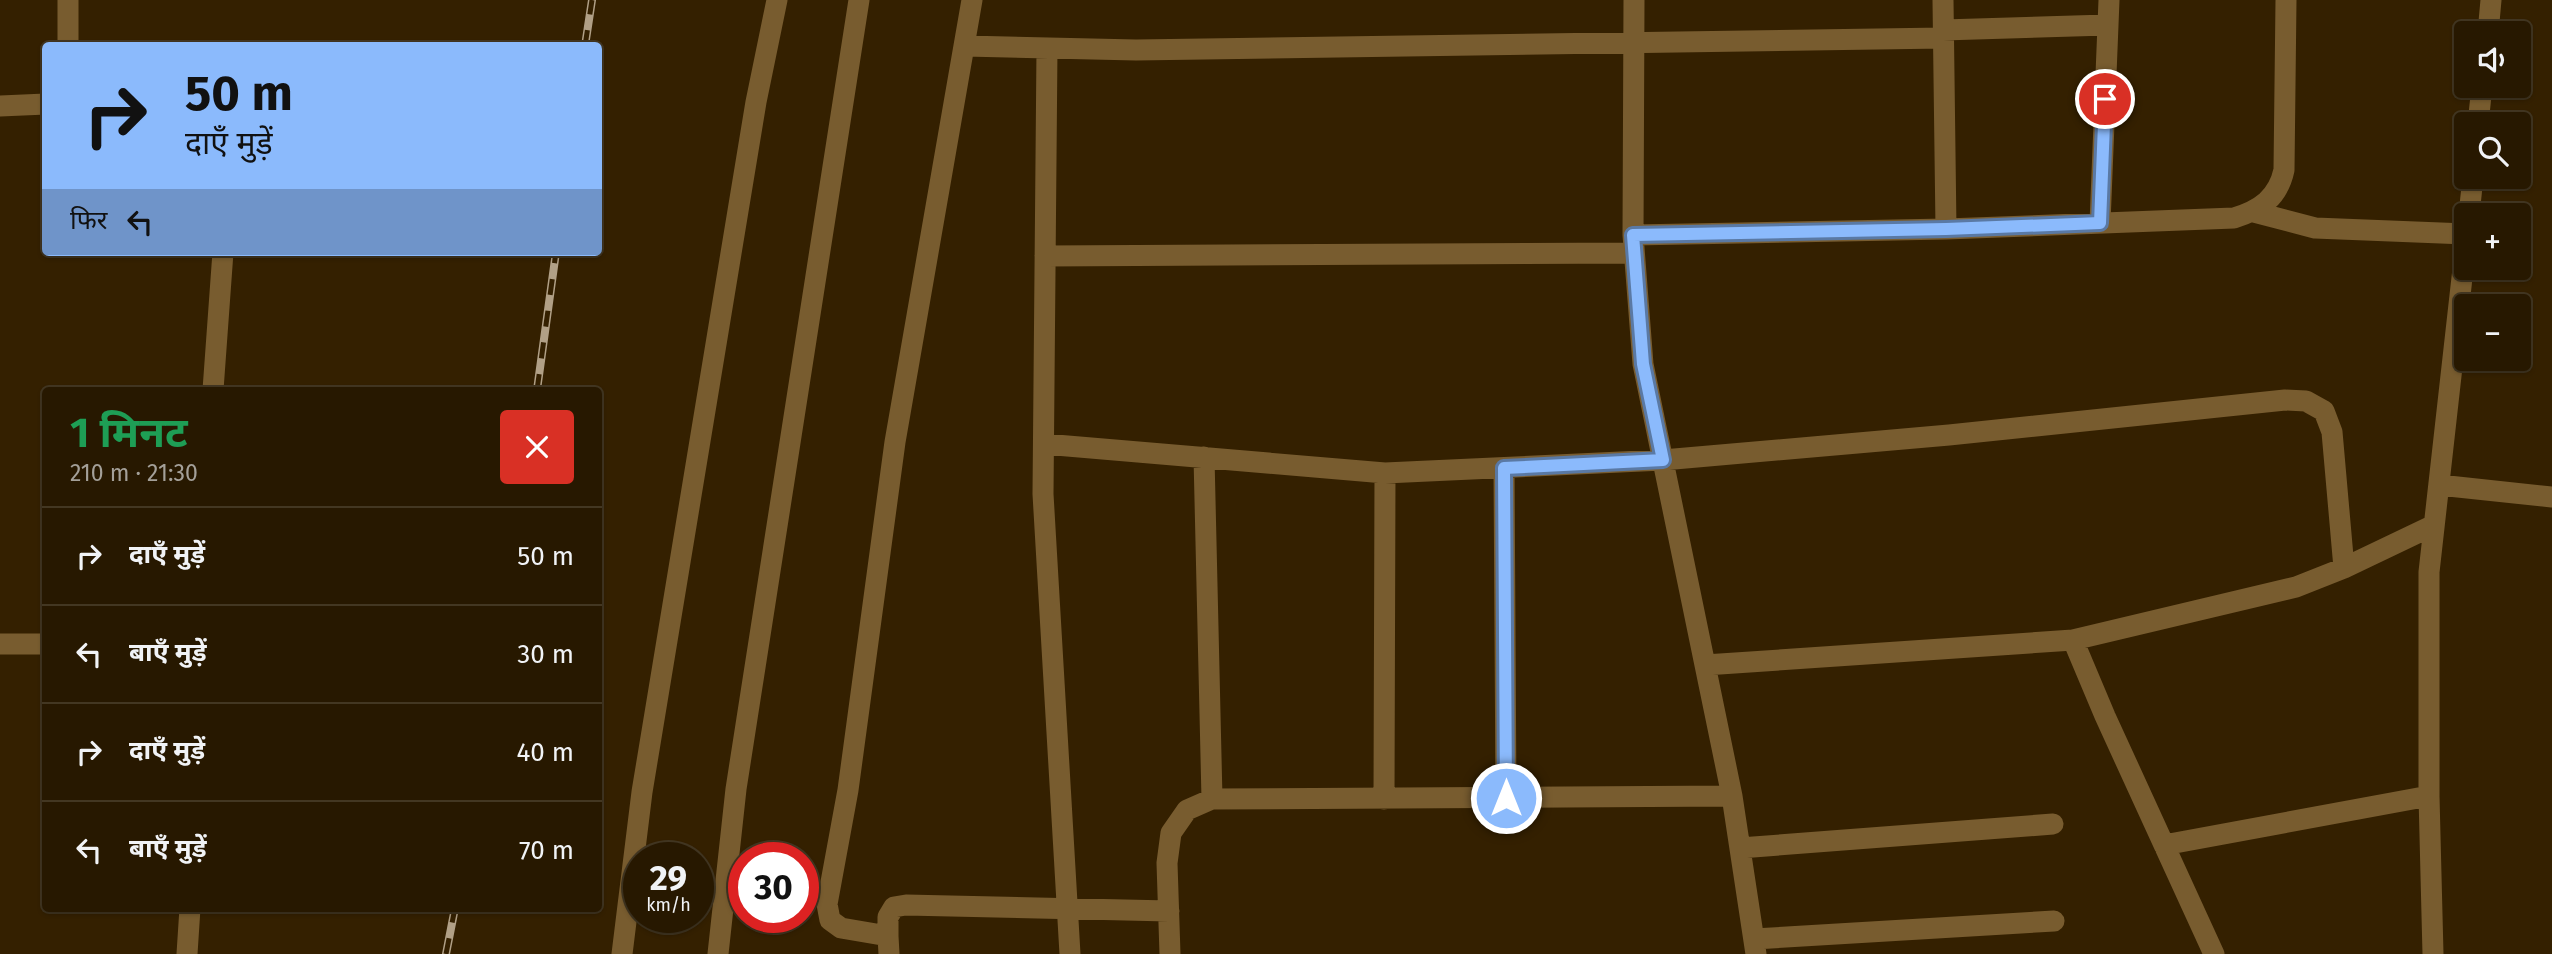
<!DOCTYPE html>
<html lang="hi">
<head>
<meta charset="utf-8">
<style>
	:root { --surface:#271800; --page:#33250f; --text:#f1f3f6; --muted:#a4a099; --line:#433722 }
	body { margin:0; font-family:"Fira Sans","Noto Sans Devanagari",sans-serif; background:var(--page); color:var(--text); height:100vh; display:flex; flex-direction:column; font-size:26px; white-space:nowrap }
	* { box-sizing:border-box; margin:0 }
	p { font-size:23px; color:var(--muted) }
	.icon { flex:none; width:38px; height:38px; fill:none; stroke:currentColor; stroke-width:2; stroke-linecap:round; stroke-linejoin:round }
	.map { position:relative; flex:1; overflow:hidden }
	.details { position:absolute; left:42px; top:387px; width:560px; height:525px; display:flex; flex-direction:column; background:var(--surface); border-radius:7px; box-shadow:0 2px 5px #0004,0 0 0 2px var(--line) }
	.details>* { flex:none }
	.guide { position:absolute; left:42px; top:42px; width:560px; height:214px; border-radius:7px; box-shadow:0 2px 5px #0004,0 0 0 2px var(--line); background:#8bbafc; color:#111; overflow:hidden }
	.controls { position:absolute; left:2454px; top:21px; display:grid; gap:14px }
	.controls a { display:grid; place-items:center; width:77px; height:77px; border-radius:7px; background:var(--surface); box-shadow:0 2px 5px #0004,0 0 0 2px var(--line); font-size:35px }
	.speed { position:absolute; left:623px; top:842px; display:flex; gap:14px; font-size:35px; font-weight:700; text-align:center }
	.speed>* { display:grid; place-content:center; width:91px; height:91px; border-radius:50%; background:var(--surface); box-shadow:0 2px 5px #0004,0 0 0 2px var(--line); line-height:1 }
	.speed small { font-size:18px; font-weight:400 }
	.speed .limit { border:10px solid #d22; background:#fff; color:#111 }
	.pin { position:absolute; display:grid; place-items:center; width:60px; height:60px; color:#fff; margin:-30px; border:4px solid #fff; border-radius:50%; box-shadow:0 2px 7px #0007 }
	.me { position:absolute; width:77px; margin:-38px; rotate:0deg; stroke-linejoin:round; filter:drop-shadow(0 0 5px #0008) }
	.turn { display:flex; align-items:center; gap:24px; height:147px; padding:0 28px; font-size:32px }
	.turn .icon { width:91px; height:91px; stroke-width:2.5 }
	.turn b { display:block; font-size:49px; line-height:60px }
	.then { display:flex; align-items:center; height:66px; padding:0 28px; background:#0003; gap:14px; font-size:26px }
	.round { display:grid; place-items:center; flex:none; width:74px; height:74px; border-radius:7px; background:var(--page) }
	.overview { display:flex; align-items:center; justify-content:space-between; height:119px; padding:0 28px }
	h1 { font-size:42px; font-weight:700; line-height:52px; color:#1e9e55 }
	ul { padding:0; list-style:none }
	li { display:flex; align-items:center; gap:21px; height:98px; padding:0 28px; border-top:2px solid var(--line) }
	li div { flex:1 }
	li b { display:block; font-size:26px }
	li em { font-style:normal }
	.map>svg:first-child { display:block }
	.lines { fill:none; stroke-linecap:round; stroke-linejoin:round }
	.minor { stroke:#785c2f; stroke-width:21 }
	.rail-casing { stroke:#b1a086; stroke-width:8 }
	.rail { stroke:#342000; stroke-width:5; stroke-dasharray:16; stroke-linecap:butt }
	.route-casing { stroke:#5a79a4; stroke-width:18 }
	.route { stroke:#8bbafc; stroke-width:12 }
</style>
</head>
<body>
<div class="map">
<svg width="2552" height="954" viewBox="0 0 2552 954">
	<rect width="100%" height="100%" fill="#342000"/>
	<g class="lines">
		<path class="minor" d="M1634,0L1633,235L1643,364L1732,796L1756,954
			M1943,0L1946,229
			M1943,30L2107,25
			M2488,33L2491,0
			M68,46V0
			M965,46L1136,50L1943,38
			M1047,48L1043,494L1070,954
			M0,106L46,104
			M2478,124L2482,86
			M2254,212L2315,228L2466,234
			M2469,215L2473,177
			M2100,223L2109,0
			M1633,235L1946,229L2234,218C2260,210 2278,198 2284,170L2286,0
			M1045,256L1634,253
			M213,390L223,252
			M1044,444L1385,473L1663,460L1949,435L2285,400L2306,401L2324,411L2332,432L2344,568
			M1204,457L1212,799
			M1504,468L1506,798
			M2439,485L2552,497
			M2073,640L2105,716L2214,954
			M0,644H46
			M1705,665L2073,640L2296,587L2344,568L2434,525
			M1384,799L1385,473
			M2164,845L2429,796
			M1740,848L2053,824
			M888,936V917L894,907L906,905L1169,911
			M1754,939L2054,921
			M187,954L190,908
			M622,954L642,792L756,102L777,0
			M718,954L736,789L859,0
			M889,954L888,936L841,928L830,920L827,904L848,790L895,442L972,0
			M1170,954L1167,863L1171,833L1187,810L1212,799L1732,796
			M2433,954L2429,796V572L2466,242"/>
		<g class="rail-casing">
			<path id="rail" d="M585,46L592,0
				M537,390L556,252
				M446,954L455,908"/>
		</g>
		<use href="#rail" class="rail"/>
	</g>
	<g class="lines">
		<g class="route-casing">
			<path id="route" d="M1506,798L1504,468L1663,460L1643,364L1633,235L1946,229L2100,223L2105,99"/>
		</g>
		<use href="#route" class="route"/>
	</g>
</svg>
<div class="controls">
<a><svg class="icon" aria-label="sound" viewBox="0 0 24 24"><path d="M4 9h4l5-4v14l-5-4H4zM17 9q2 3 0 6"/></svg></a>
<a><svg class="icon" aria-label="search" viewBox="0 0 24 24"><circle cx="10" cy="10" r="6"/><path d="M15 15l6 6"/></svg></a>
<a>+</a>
<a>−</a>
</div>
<div class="speed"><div>29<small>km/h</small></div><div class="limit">30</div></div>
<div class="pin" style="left:2105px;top:99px;background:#d93025"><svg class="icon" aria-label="arrive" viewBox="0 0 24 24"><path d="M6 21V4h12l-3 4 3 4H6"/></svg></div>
<svg class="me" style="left:1506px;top:798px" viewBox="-20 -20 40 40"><circle r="17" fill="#8bbafc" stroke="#fff" stroke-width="3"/><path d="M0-11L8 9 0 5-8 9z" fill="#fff"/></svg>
<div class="guide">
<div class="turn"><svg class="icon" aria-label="right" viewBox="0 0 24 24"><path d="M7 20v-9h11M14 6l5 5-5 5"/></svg><div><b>50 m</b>दाएँ मुड़ें</div></div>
<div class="then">फिर<svg class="icon" aria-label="left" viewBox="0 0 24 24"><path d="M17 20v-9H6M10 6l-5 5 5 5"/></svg></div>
</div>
<section class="details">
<div class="overview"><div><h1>1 मिनट</h1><p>210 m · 21:30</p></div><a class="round" style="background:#d93025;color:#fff"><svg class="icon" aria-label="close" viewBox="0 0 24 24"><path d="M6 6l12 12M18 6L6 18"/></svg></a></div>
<ul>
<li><svg class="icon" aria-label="right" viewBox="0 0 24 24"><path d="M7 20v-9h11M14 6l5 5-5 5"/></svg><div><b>दाएँ मुड़ें</b></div><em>50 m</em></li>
<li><svg class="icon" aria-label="left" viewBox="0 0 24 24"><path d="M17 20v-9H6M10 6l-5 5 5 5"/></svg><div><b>बाएँ मुड़ें</b></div><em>30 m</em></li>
<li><svg class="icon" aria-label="right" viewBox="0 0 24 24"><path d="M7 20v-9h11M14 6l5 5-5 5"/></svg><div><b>दाएँ मुड़ें</b></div><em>40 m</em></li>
<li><svg class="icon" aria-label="left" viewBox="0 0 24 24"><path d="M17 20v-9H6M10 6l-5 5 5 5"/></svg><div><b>बाएँ मुड़ें</b></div><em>70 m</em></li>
</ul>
</section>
</div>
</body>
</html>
